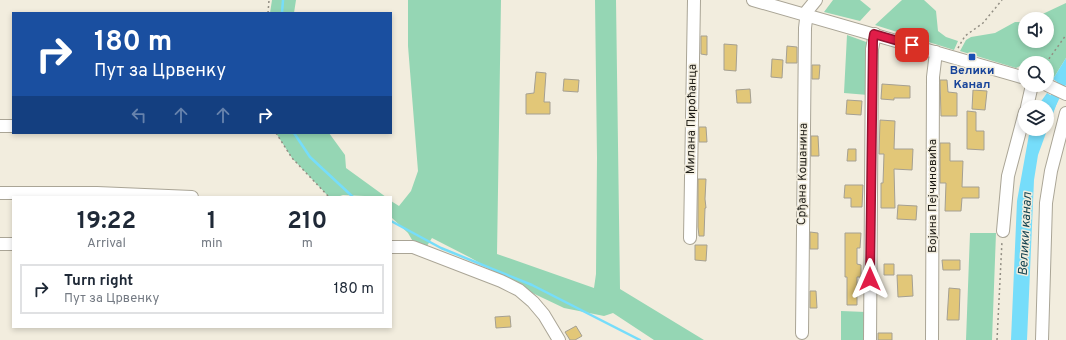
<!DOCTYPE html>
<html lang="en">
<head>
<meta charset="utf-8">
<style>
	:root { --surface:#fff; --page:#f2f2f3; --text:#1f2937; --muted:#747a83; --line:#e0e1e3 }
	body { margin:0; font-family:Overpass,sans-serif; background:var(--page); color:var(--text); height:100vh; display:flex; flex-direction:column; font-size:15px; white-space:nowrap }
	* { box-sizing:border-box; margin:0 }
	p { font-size:13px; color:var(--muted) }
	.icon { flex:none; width:22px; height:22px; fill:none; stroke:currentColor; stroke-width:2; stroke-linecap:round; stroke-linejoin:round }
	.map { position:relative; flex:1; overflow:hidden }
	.panel { position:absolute; left:12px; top:196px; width:380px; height:132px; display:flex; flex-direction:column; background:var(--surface); border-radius:0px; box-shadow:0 2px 6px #0003 }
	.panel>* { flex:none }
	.banner { position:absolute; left:12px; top:12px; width:380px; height:122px; border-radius:0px; box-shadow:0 2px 6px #0003; background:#1a4fa0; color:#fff; overflow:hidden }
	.tools { position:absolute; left:1018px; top:12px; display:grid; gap:8px }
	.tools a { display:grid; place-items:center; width:36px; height:36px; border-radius:50%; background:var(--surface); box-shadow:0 2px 6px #0003; font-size:20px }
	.pin { position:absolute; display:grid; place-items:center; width:34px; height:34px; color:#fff; margin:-17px; border-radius:8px; box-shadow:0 2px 6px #0006 }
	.me { position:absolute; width:44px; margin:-22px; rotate:0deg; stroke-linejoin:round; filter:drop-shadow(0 0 3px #0008) }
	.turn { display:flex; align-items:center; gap:14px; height:84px; padding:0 16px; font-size:18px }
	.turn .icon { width:52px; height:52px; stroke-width:2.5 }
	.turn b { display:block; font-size:28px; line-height:34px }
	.lanes { display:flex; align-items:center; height:38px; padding:0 16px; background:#0003; justify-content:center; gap:20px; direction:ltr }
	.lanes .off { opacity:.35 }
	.eta { display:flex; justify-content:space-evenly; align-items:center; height:68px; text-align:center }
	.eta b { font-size:24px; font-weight:700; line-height:28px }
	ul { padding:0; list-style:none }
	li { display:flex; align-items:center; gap:12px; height:50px; margin:0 8px 6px; padding:0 8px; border:2px solid var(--line); border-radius:0px }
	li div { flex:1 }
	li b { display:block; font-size:15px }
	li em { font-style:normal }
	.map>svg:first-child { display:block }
	.green { fill:#95d6b4 }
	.water { fill:#76ddfa }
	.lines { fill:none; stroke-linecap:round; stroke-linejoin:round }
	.stream { stroke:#76ddfa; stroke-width:2.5 }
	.canal { stroke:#76ddfa; stroke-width:9 }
	.building { fill:#e2c778; stroke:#a5a092 }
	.minor-casing { stroke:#aaa596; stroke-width:14 }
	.path { stroke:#928e83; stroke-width:1.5; stroke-dasharray:2 3; stroke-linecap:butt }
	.minor { stroke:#fff; stroke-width:12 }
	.route-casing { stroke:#92132f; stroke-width:10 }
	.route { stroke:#e11d48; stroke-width:7 }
	.transit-dot { fill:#1a4fb4; stroke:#f2edde; stroke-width:1.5 }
	.labels { text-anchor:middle; stroke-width:3; stroke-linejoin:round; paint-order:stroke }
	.transit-label { font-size:12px; font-weight:bold; fill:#164399; stroke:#f2edde }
	.street-label { font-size:12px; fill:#201e18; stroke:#f2edde }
	.water-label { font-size:13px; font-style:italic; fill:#164451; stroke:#f2edde }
</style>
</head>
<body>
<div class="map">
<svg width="1066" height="340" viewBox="0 0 1066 340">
	<rect width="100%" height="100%" fill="#f2edde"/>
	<path class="green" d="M272,0H296L294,13H270Z
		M408,0H501L497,254L594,288L596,274L597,158L595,0H616L620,289L704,340H654L613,313L604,316L564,308L524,289L471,258L432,238L425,249L415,245L408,233L391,217V201L399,206L411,191L418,171L408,46Z
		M833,0H860L871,9L860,21L824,12Z
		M902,0H924L936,11L938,31L946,37L958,41L954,50L875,25Z
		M1066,3V58L1053,79L1047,77V63L1028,62L1016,68L960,51L966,40L971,37L995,33L1015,22H1025V41H1047V19H1032Z
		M847,35L869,43L868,95L844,93Z
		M276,133H329L345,155L346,168L386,197L343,195L337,197H329L292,158Z
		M970,233H996L992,340H966Z
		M841,311L866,312V340H841Z"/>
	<path class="water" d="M1066,58V84L1064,87L1053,79Z
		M1047,93L1058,100L1038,155L1034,180L1027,340H1011L1017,201L1030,129H1047V107H1037Z"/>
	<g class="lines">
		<path class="stream" d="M282,13L283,0
			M294,133L310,157L353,197
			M391,221L441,248L532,285L640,340"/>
		<path class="canal" d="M1047,114L1066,74"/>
	</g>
	<path class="building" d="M701,36H707V55L701,54Z
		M724,44L737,45L736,71L724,70Z
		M787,46L797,47V63H786Z
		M772,59L783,60L782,78L771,77Z
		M812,65H820L819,79H812Z
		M536,72L546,73L544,102H550V114H526V94L534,93Z
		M564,79L579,80L578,92L563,91Z
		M940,80H947L948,92L957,93V116H941Z
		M882,84L910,86V98H894V100L881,99Z
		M750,89L751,103H737L736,90Z
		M973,90L987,91L985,110L972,109Z
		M847,100L862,101L861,115L846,114Z
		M967,111L976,112V131H984V150L967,149Z
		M880,120L895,121L894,149H913L912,170L894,169L895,208H881V183H883L884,154H879Z
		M699,127H706L707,142H699Z
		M811,136H818L819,156H811Z
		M940,143H950V161H963L962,187H979V198H962L961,211H945L946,183H940Z
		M848,149H856V161H847Z
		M698,179H706L705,199L706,208H705L704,236H699L698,227Z
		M845,185H863L862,207H851V198H844Z
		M898,205L917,206L916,220L897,219Z
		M810,232L818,233V249H810Z
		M845,233H861L860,248H857V264L861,265V277H857V305H847V277H845Z
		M695,245H707L706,261L695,260Z
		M942,260H960V270H943Z
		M884,264H894V275H884Z
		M897,275H912L913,296L898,297Z
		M949,288L960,289L959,320H947Z
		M810,291H816L817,308H810Z
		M510,316L511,327L496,328L495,317Z
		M576,326L582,336L575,340H570L565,332Z
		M878,333H892V340H878Z"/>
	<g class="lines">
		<g class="minor-casing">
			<path id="minor" d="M753,0L1025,78
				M1047,85L1066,94
				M1027,107L1032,85
				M0,126H13
				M0,193H97L192,197
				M1003,231L1008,176L1025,112
				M690,238L694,0
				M0,244H13
				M391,247H413L501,281L519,290L533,302L544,315L559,340
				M802,333L805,28L807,11L816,0
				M870,340L872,49L875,34
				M932,340L933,77L936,52
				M1042,340L1046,203L1051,171L1066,113"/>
		</g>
		<path class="path" d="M268,13L269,0
			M958,48L965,36L983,23L1002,0
			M1046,63L1066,35
			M1047,114L1054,118
			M276,133L292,158L329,197
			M997,340L1002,241"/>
		<use href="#minor" class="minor"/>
	</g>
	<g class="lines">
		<g class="route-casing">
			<path id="route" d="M870,279L873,40L874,34L912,45"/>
		</g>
		<use href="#route" class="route"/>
	</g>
	<rect class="transit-dot" x="968" y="53" width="8" height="8" rx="2"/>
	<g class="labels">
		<g class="transit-label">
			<text x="972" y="74">Велики<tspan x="972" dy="14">Канал</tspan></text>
		</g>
		<g class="street-label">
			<text transform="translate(691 119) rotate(-89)" y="4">Милана Пироћанца</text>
			<text transform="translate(802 174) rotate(-89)" y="4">Срђана Кошанина</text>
			<text transform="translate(932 196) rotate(-90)" y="4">Војина Пејчиновића</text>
		</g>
		<g class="water-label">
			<text transform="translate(1024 234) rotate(-87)" y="5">Велики канал</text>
		</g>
	</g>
</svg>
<div class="tools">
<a><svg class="icon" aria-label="sound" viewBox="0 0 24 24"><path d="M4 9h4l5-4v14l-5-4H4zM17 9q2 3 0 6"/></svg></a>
<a><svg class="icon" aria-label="search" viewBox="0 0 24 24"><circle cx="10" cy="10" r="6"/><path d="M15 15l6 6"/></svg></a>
<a><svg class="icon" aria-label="layers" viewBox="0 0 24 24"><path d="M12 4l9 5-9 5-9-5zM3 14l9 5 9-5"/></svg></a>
</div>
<div class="pin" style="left:912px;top:45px;background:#d93025"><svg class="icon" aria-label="arrive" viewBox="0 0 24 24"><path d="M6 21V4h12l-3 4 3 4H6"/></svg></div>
<svg class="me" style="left:870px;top:279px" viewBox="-20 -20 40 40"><path d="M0-17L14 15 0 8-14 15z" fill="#e11d48" stroke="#fff" stroke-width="4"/></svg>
<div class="banner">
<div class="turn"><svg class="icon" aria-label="right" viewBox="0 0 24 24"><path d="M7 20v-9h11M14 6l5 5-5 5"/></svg><div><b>180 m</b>Пут за Црвенку</div></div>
<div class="lanes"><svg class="icon off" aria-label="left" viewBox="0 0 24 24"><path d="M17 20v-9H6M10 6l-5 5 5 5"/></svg><svg class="icon off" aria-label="ahead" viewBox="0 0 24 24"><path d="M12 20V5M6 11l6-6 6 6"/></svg><svg class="icon off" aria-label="ahead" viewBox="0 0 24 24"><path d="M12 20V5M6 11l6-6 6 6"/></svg><svg class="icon" aria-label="right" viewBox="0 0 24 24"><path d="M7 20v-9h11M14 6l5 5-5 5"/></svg></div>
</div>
<section class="panel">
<div class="eta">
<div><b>19:22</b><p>Arrival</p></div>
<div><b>1</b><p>min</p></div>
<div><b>210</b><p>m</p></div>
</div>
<ul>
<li><svg class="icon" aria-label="right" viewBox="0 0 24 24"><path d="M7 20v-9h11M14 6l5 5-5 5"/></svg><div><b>Turn right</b><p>Пут за Црвенку</p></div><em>180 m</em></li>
</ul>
</section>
</div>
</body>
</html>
